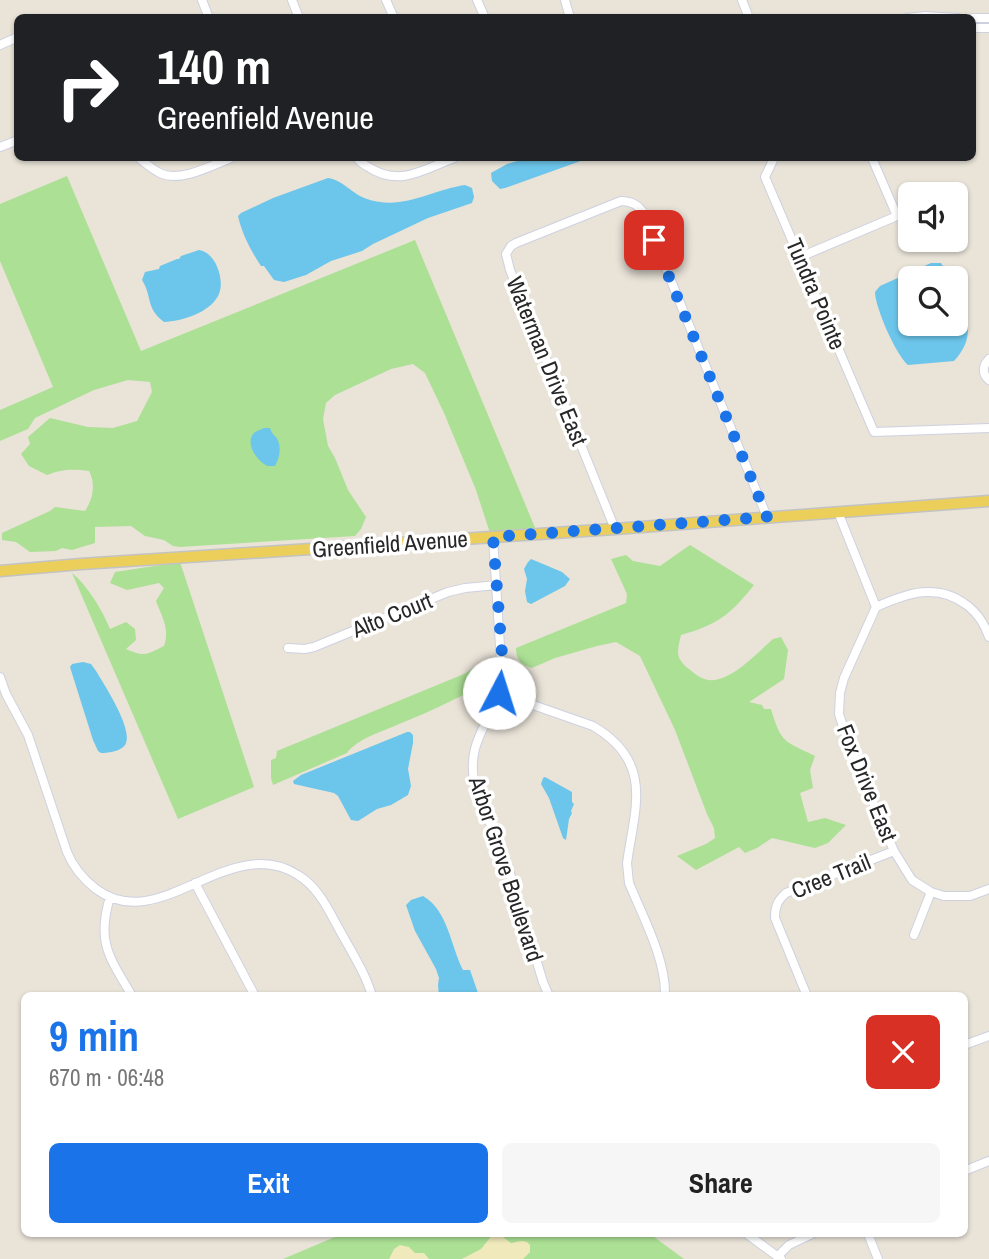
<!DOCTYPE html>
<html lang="en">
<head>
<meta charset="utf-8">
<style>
	:root { --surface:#fff; --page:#f6f6f6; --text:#222; --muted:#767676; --accent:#1a73e8 }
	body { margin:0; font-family:"Archivo Narrow",sans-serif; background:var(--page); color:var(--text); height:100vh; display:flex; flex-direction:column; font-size:26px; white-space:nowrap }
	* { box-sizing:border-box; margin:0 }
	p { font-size:23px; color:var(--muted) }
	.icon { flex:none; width:38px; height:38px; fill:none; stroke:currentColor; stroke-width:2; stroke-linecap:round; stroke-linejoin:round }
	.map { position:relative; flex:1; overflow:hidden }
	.sheet { position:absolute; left:21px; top:992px; width:947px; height:245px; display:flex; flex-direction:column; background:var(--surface); border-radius:10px; box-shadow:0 2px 5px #0004 }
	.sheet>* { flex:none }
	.hud { position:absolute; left:14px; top:14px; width:962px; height:147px; border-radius:10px; box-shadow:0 2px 5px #0004; background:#202124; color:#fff; overflow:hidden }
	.controls { position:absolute; left:898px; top:182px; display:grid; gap:14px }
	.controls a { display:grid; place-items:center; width:70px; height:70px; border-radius:10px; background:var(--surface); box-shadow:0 2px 5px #0004; font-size:35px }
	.pin { position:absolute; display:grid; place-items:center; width:60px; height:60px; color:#fff; margin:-30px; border-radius:14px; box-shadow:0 4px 10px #0006 }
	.me { position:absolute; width:77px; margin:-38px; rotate:5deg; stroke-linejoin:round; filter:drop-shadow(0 0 5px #0008) }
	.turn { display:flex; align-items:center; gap:24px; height:147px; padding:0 28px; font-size:32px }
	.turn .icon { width:91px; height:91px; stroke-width:2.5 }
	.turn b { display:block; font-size:49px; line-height:60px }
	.round { display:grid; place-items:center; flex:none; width:74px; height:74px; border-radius:10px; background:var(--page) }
	.head { display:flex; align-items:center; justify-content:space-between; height:119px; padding:0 28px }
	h1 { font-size:42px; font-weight:700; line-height:52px; color:var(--accent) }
	.cta { display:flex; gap:14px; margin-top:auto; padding:14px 28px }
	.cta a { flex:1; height:80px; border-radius:10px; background:var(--accent); color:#fff; font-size:28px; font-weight:700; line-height:80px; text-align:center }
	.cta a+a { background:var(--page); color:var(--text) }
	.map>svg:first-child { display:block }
	.green { fill:#ace095 }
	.sand { fill:#efe9bb }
	.water { fill:#6cc5ea }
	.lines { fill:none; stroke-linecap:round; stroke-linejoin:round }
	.minor-casing { stroke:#ced1e0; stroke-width:10 }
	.major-casing { stroke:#c3c3c3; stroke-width:13 }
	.minor { stroke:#fff; stroke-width:8 }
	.major { stroke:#eccf5a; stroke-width:10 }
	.route { stroke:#1a73e8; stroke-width:12; stroke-dasharray:0 21.6 }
	.labels { text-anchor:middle; stroke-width:7; stroke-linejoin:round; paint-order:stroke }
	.street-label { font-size:23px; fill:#272727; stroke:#fff }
</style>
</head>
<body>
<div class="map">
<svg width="989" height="1259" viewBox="0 0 989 1259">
	<rect width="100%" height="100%" fill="#e9e3d8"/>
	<path class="green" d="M67,176L141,351L415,240L536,530L490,533L476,490L444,413L425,373L413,364L391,369L335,395L326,403L323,419L328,446L335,458L348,490L366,517L361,529L355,536L180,547L173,546L164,540L145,536L131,526L95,527V543L72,550L62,548L56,551L30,552L16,542L2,540V533L50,511L55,507L85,511C93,499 96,484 89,471C73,469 62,469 47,475L29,466L21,454L30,444L28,437L50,418L88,427L113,428L137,421L152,392L150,382L128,380L94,390L35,418L28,429L0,441V410L53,387L0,261V204Z
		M690,545L754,585C731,614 717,625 681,635C677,652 675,658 689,669C695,674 701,679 709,680C730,683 758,652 773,639L781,637L788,650L784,679L749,702L762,705L764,709H771C781,743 784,741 815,756L810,770L813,788L800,793L808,822L825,818L846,825L828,843L815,848L772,838L757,848L745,853L739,847L696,870L677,856L706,844L715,838L714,828L707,814L675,730L640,656L616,642L597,646L555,658L532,668C521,665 516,660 516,648L626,603L627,594L611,559L626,555L633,561L660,566Z
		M180,562L254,787L178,819L72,573C87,585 103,611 110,629L126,622L135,629L136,640L126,649C144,657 146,655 164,646C170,629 162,617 156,601L164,588L159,583L127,590L110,583L115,572Z
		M486,660L489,669L488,681C474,692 464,694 449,702C433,710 416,717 399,724C382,732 358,738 347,753L273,785L271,778V760L276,758L277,751L464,674Z
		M342,1234H650L684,1259H283Z"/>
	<path class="sand" d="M493,1234H499L511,1243C519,1242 524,1238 530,1245V1252L523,1259H462L481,1249Z
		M400,1245L409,1247L415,1253H424L429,1259H389L394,1249Z"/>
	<path class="water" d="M527,158H589L505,188L500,189L492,181L491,173L507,164Z
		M328,178C343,180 352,194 367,199C403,211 431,190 465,185L472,188L474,197L472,203L428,218L373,244L362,251L331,261L306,275L284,282L274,280L264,266H261C251,251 242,234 238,216L241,213L273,198Z
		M199,250C216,252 226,282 218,296C209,313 182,321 164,322C145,307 153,298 142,280L145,272L159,269L160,266L177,259H179L181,256Z
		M931,263H941L950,278H910V324H956V291C968,319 976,337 954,361L908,365C896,355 875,307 875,292L880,286Z
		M264,428H270C271,432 273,434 276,437C282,446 280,457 275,466H268C258,462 244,444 254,433C256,431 260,430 264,428Z
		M531,559L562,572L570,579L565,586L531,604L527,602L525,591L527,579L524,569L528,562Z
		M83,662L91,664L96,671C105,686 132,727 126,743C123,751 109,753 101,753L98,751L93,740L70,667L72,664Z
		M407,732H410L413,735V743L408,769L411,786L408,795L391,805L377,809L358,821L351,820L338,796L334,793L294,784L293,781L301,775Z
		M545,777L572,792V802L574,804L571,811L572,813L569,819L566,840L563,838L549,798L541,784L543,778Z
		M423,896C448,910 451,947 463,970H470L479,996H439L438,985L439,978L436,969L415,931L406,905L411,900Z"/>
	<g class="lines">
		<g class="minor-casing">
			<path id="minor" d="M202,0L209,18
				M292,0L299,18
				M386,0L394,18
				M477,0L485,18
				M565,0L570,18
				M742,0L749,18
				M907,18L925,16L958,18
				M973,18H989
				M973,28H989
				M0,45L18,37
				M0,147L18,140
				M139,158C146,164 153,170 162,174C181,182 213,165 231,158
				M357,158C361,163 364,165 370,168C400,187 425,169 454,158
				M774,158L765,177L874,432L989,428
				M800,257L897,216L872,158
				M989,359C982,366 982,374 989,380
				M838,512L876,607
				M615,529L510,270L506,254L511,246L516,243L621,201C631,201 639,205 644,214L767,517
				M493,537L502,677C497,721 464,735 475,787L508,867L543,982L549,996
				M876,607L844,678L840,693L839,714L850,748L894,851L912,880L931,892L944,896H970L989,889
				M876,607C907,593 938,582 968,606C978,614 985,625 989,637
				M288,648L305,649L314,647L448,592L465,588L497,585
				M0,677L6,694L28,735L67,852C73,867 83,879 96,889C160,937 229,831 298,875C318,887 328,909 339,929C351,951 365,972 372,996
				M499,693L593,726C654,762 635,807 627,863L629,883C643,917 666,959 665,996
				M195,883L255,996
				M110,897C96,943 110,958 132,996
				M914,935L931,892
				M807,996L775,918C775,907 777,901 786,893L894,851
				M964,1045L989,1036
				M964,1171L989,1161
				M747,1234L781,1259
				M868,1234L878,1259
				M778,1256L789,1245L812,1234"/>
		</g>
		<g class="major-casing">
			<path id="major" d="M0,571L81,564L615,529L989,501"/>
		</g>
		<use href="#minor" class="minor"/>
		<use href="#major" class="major"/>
	</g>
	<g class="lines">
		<path class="route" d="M499,693L503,667L493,537L767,517L654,240"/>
	</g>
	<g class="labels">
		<g class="street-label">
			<text transform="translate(816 294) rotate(67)" y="8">Tundra Pointe</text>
			<text transform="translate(547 361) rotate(68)" y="8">Waterman Drive East</text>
			<text transform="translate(390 544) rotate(-4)" y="8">Greenfield Avenue</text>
			<text transform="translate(392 615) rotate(-22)" y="8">Alto Court</text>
			<text transform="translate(867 783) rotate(68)" y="8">Fox Drive East</text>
			<text transform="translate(506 869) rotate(72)" y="8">Arbor Grove Boulevard</text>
			<text transform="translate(831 876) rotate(-22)" y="8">Cree Trail</text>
		</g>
	</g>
</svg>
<div class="controls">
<a><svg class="icon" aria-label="sound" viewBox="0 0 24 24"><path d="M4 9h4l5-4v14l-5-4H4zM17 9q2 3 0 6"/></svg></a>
<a><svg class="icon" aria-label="search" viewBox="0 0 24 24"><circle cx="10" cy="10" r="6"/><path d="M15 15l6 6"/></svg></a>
</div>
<div class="pin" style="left:654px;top:240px;background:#d93025"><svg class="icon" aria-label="arrive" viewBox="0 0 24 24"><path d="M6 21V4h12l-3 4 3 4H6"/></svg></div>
<svg class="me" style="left:499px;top:693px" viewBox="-20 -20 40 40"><circle r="19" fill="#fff"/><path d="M0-13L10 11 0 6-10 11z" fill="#1a73e8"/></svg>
<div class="hud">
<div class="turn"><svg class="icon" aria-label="right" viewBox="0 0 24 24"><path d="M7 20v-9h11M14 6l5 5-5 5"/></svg><div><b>140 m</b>Greenfield Avenue</div></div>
</div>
<section class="sheet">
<div class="head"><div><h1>9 min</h1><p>670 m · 06:48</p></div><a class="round" style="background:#d93025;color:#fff"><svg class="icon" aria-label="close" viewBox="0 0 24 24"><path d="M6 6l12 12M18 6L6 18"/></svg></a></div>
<div class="cta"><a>Exit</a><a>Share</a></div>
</section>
</div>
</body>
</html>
